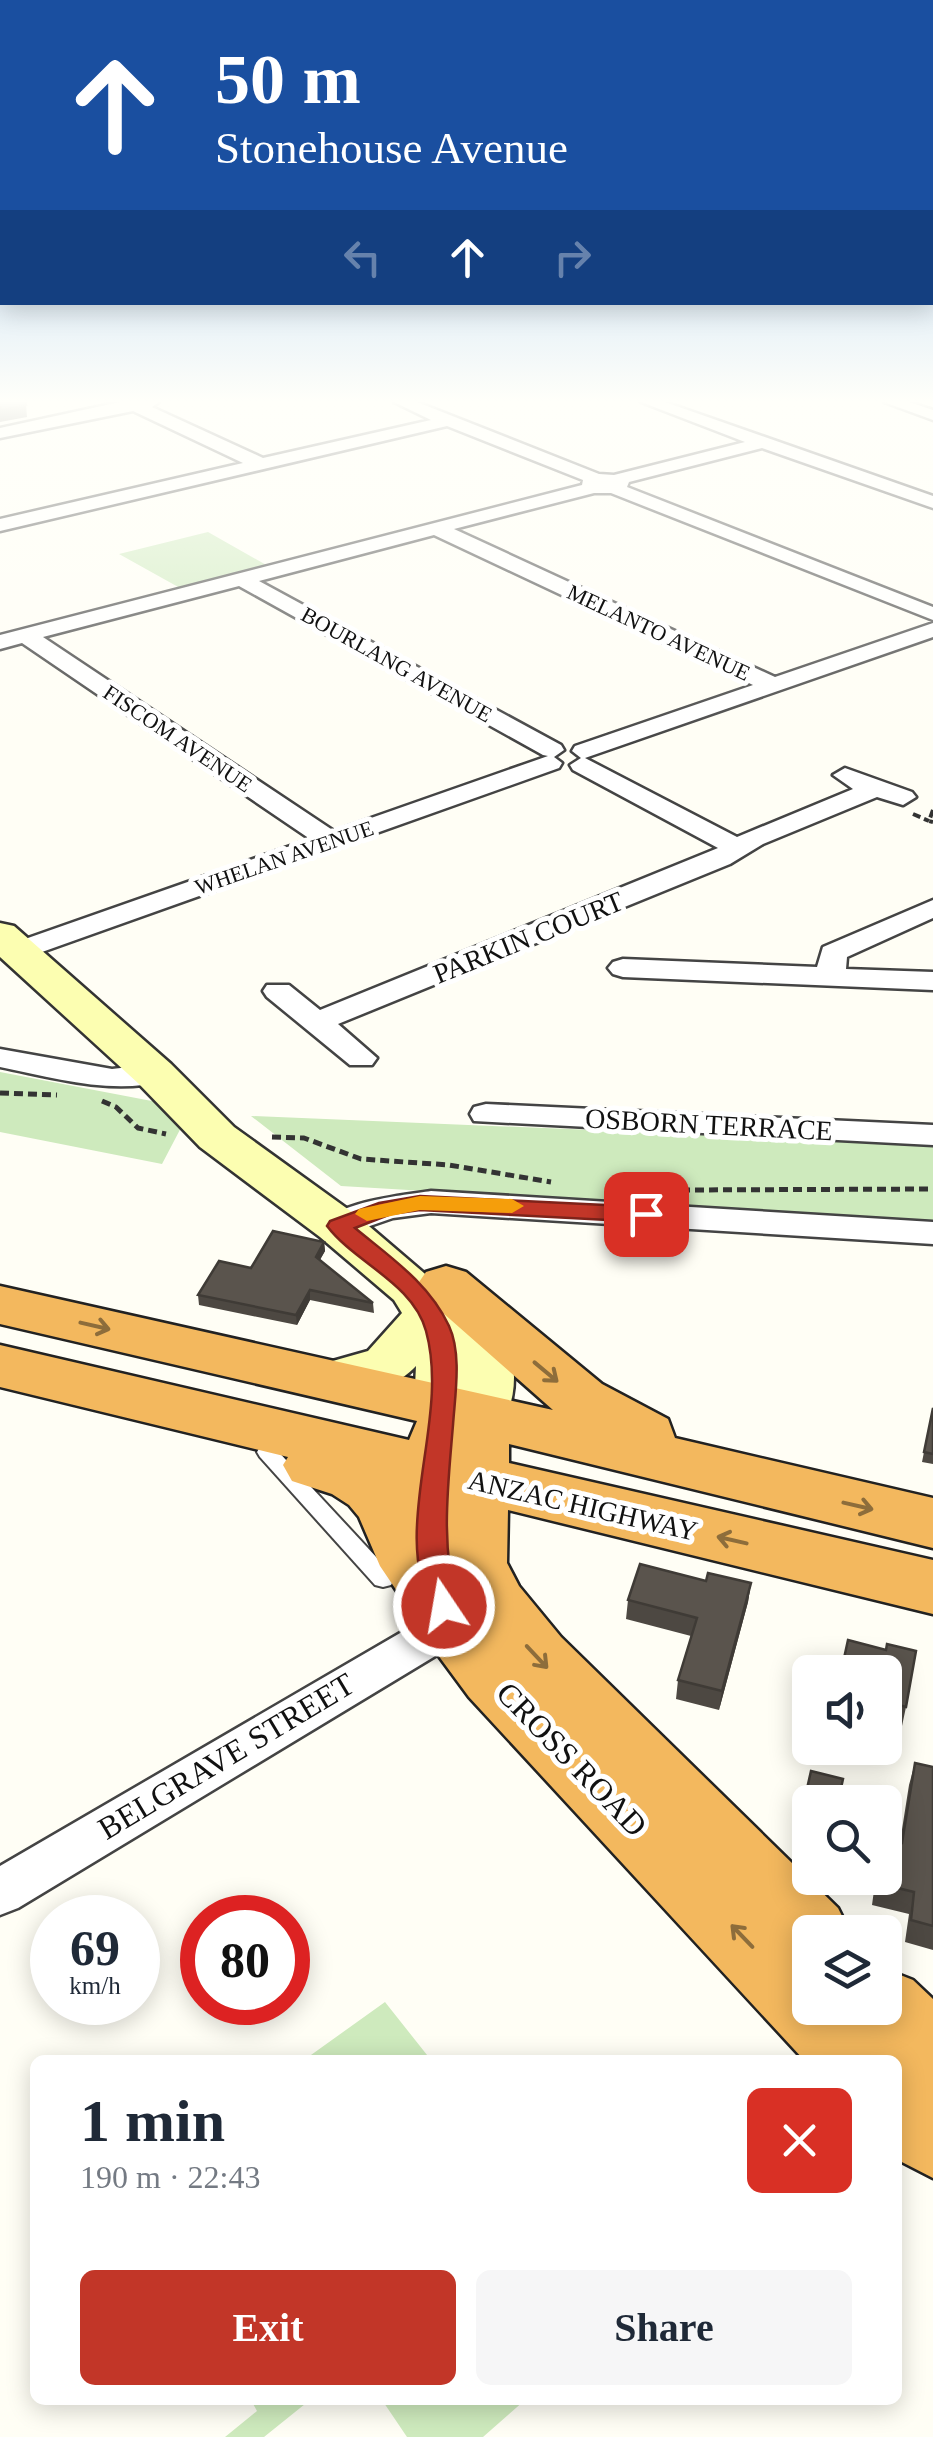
<!DOCTYPE html>
<html lang="en">
<head>
<meta charset="utf-8">
<style>
	:root { --surface:#fff; --page:#f6f6f7; --text:#1f2937; --muted:#747a83; --accent:#c23628 }
	body { margin:0; font-family:"Times New Roman",serif; background:var(--page); color:var(--text); height:100vh; display:flex; flex-direction:column; font-size:38px; white-space:nowrap }
	* { box-sizing:border-box; margin:0 }
	p { font-size:32px; color:var(--muted) }
	.icon { flex:none; width:55px; height:55px; fill:none; stroke:currentColor; stroke-width:2; stroke-linecap:round; stroke-linejoin:round }
	.map { position:relative; flex:1; overflow:hidden }
	.details { position:absolute; left:30px; top:2055px; width:872px; height:350px; display:flex; flex-direction:column; background:var(--surface); border-radius:15px; box-shadow:0 5px 25px #0003 }
	.details>* { flex:none }
	.banner { position:absolute; left:0px; top:0px; width:935px; height:305px; box-shadow:0 5px 25px #0003; background:#1a4fa0; color:#fff; overflow:hidden }
	.tools { position:absolute; left:792px; top:1655px; display:grid; gap:20px }
	.tools a { display:grid; place-items:center; width:110px; height:110px; border-radius:15px; background:var(--surface); box-shadow:0 5px 25px #0003; font-size:50px }
	.speed { position:absolute; left:30px; top:1895px; display:flex; gap:20px; font-size:50px; font-weight:700; text-align:center }
	.speed>* { display:grid; place-content:center; width:130px; height:130px; border-radius:50%; background:var(--surface); box-shadow:0 5px 25px #0003; line-height:1 }
	.speed small { font-size:25px; font-weight:400 }
	.speed .limit { border:15px solid #d22; background:#fff; color:#111 }
	.pin { position:absolute; display:grid; place-items:center; width:85px; height:85px; color:#fff; margin:-42px; border-radius:20px; box-shadow:0 5px 15px #0006 }
	.me { position:absolute; width:110px; margin:-55px; rotate:348deg; stroke-linejoin:round; filter:drop-shadow(0 0 8px #0008) }
	.turn { display:flex; align-items:center; gap:35px; height:210px; padding:0 50px; font-size:45px }
	.turn .icon { width:130px; height:130px; stroke-width:2.5 }
	.turn b { display:block; font-size:70px; line-height:85px }
	.lanes { display:flex; align-items:center; height:95px; padding:0 50px; background:#0003; justify-content:center; gap:50px; direction:ltr }
	.lanes .off { opacity:.35 }
	.round { display:grid; place-items:center; flex:none; width:105px; height:105px; border-radius:15px; background:var(--page) }
	.head { display:flex; align-items:center; justify-content:space-between; height:170px; padding:0 50px }
	h1 { font-size:60px; font-weight:600; line-height:75px }
	.action { display:flex; gap:20px; margin-top:auto; padding:20px 50px }
	.action a { flex:1; height:115px; border-radius:15px; background:var(--accent); color:#fff; font-size:40px; font-weight:600; line-height:115px; text-align:center }
	.action a+a { background:var(--page); color:var(--text) }
	.map>svg:first-child { display:block }
	.green { fill:#ceeabd }
	.lines { fill:none; stroke-linecap:round; stroke-linejoin:round }
	.lane-casing { stroke:#444; stroke-width:4 }
	.street-casing { stroke:#444; stroke-width:5 }
	.secondary-casing { stroke:#333; stroke-width:5 }
	.highway-casing { stroke:#222; stroke-width:5 }
	.path-far1 { stroke:#333; stroke-width:4; stroke-dasharray:8 4; stroke-linecap:butt }
	.path { stroke:#333; stroke-width:5; stroke-dasharray:9 5; stroke-linecap:butt }
	.lane { fill:#fff; fill-rule:evenodd }
	.street { fill:#fff; fill-rule:evenodd }
	.secondary { fill:#fcfeb1; fill-rule:evenodd }
	.highway { fill:#f3b85e; fill-rule:evenodd }
	.wall { fill:#4d4842 }
	.shaded-wall { fill:#3f3b36 }
	.building { fill:#5a544d; stroke:#3f3b36; stroke-width:2.5 }
	.oneway { stroke:#8d6d3b }
	.route { fill:#c23628; stroke:#7e231a; stroke-width:2.5 }
	.slow { fill:#f59e0b }
	.labels { text-anchor:middle; stroke-width:10; stroke-linejoin:round; paint-order:stroke }
	.far-street-label { font-size:22px; fill:#111; stroke:#fff }
	.street-label { font-size:28px; fill:#111; stroke:#fff }
	.near-street-label { font-size:32px; fill:#111; stroke:#fff }
</style>
</head>
<body>
<div class="map">
<svg width="933" height="2437" viewBox="0 0 933 2437">
	<rect width="100%" height="100%" fill="#fffef5"/>
	<path class="green" d="M208,532L268,566L180,588L119,554Z
		M0,1072L157,1102L184,1122L162,1164L0,1132Z
		M251,1116L933,1144V1221L341,1186Z
		M385,2002L431,2060H304Z
		M251,2400H310L264,2437H225L257,2411Z
		M382,2400H525L483,2437H407Z"/>
	<g class="lines">
		<g class="lane-casing">
			<path id="lane" d="M267,1445L274,1447L391,1573L394,1579L391,1585L383,1587L375,1585L260,1457L257,1452L260,1447Z"/>
		</g>
		<g class="street-casing">
			<path id="street" d="M159,402L152,407L263,458L431,420L394,402H417L599,474L614,475L745,442L641,402H665L933,496V508L762,448L629,482L627,487L933,607V620L611,493H594L454,529L775,677L933,623V637L585,758L737,837L853,789L833,775L845,768L912,792L916,797L903,805L877,797L763,844L730,864L338,1024L377,1058L372,1065H350L267,997L263,991L267,985H289L320,1010L718,848L573,770L570,765L581,758L572,751L575,746L753,685L434,535L259,581L561,745L564,750L554,757L562,763L559,768L28,957H8L4,951L8,945L310,839L22,643L0,649V635L582,485L583,480L447,426L0,531V519L243,463L133,411L0,438V428L120,402ZM239,586L543,755L548,756L334,831L43,637Z
				M884,402H909L933,410V420Z
				M933,900V918L847,957L846,969L933,972V990L623,977L613,974L608,968L613,962L623,959L817,967L823,947Z
				M0,1049L112,1069L155,1064L166,1067L171,1074L166,1081C110,1095 56,1078 0,1067Z
				M486,1104L933,1125V1145L474,1121L470,1114L474,1107Z
				M431,1191L933,1222V1244L431,1213L393,1218L338,1237L326,1234L320,1226C336,1202 403,1195 431,1191Z
				M454,1605L470,1611L476,1623L470,1635L18,1908L0,1915V1866L438,1611Z"/>
		</g>
		<g class="secondary-casing">
			<path id="secondary" d="M0,923L14,926L171,1064L234,1127L356,1215L438,1285L457,1279L476,1284C509,1325 529,1379 500,1429L480,1435L460,1429L456,1422L442,1426L422,1420L414,1406L416,1366C396,1389 344,1402 315,1394L307,1380L315,1366L368,1351L402,1313L394,1300L320,1237L200,1147L139,1084L0,957Z"/>
		</g>
		<g class="highway-casing">
			<path id="highway" d="M446,1266L466,1272L602,1384L668,1419L675,1438L933,1498V1548L509,1444V1463L933,1560V1614L508,1510L507,1563L519,1586L561,1637L838,1908L850,1932H810V2008H885V1969L913,1980L933,1999V2178L898,2160V2060H804L469,1697L438,1655L414,1608L407,1606L380,1566L359,1517L349,1505L332,1494L292,1481L283,1465L288,1457L0,1387V1345L409,1440L417,1421L0,1324V1286L553,1410L426,1298L417,1285L426,1272Z"/>
		</g>
		<path class="path-far1" d="M933,810L929,821L933,822
			M913,814L929,821"/>
		<path class="path" d="M0,1093L57,1095
			M102,1101L116,1107L138,1128L166,1134
			M272,1137L304,1138L361,1159L449,1165L551,1182
			M681,1190L933,1189"/>
		<use href="#lane" class="lane"/>
		<use href="#street" class="street"/>
		<use href="#secondary" class="secondary"/>
		<use href="#highway" class="highway"/>
	</g>
	<path class="wall" d="M324,1242L325,1251L320,1260L373,1303L374,1313L310,1300L297,1325L199,1305L198,1295L251,1268Z
		M933,1407V1464L922,1462Z
		M706,1581L751,1583L748,1602L719,1710L676,1699L678,1680L691,1636L626,1619L628,1600Z
		M885,1672L906,1707L902,1726L885,1722Z
		M915,1763L933,1767V1950L905,1942L909,1914L872,1905L875,1883L855,1878H885L900,1842L909,1785Z
		M811,1771L810,1802V1813L802,1811Z"/>
	<path class="shaded-wall" d="M26,405L27,417L0,422V410Z
		M324,1242L325,1251L316,1266V1257Z
		M310,1290V1300L297,1325L296,1315Z
		M751,1583L748,1602L719,1710L722,1691Z"/>
	<path class="building" d="M0,402H25L26,405L0,410Z
		M273,1231L324,1242L316,1257L373,1303L310,1290L296,1315L198,1295L219,1261L251,1268Z
		M933,1408V1454L924,1452Z
		M640,1564L706,1581L708,1573L751,1583L722,1691L678,1680L697,1618L628,1600Z
		M848,1640L886,1650L887,1644L916,1651L906,1707L885,1701V1672H841Z
		M915,1763L933,1767V1926L911,1920L914,1892L877,1883L878,1878H885V1838L902,1843Z
		M811,1771L843,1779L838,1802L810,1803L804,1802Z"/>
	<defs><path id="oneway-shaft" d="M-6 0H5M1.5-3L5.5 0L1.5 3" fill="none" stroke-width="1.6" stroke-linecap="round" stroke-linejoin="round" transform="scale(2.5)"/></defs>
	<g class="oneway">
		<use href="#oneway-shaft" transform="translate(95 1326) rotate(13)"/>
		<use href="#oneway-shaft" transform="translate(546 1372) rotate(40)"/>
		<use href="#oneway-shaft" transform="translate(858 1506) rotate(13)"/>
		<use href="#oneway-shaft" transform="translate(732 1540) rotate(-167)"/>
		<use href="#oneway-shaft" transform="translate(537 1657) rotate(47)"/>
		<use href="#oneway-shaft" transform="translate(742 1936) rotate(-134)"/>
	</g>
	<linearGradient id="sky" x2="0" y2="1"><stop stop-color="#95c2ee"/><stop offset="0.54" stop-color="#fffffa"/><stop offset="1" stop-color="#fffffa" stop-opacity="0"/></linearGradient>
	<rect width="933" height="743" fill="url(#sky)"/>
	<path class="route" d="M420,1196L646,1207L657,1214L646,1222L420,1210L391,1214L355,1228C390,1257 429,1283 449,1326C462,1354 455,1395 453,1425C448,1486 440,1547 458,1606L454,1614L444,1617L434,1614C388,1527 451,1422 426,1331C413,1283 355,1263 327,1226L330,1221L379,1203Z"/>
	<path class="slow" d="M420,1196L512,1199L524,1206L512,1213L420,1210L367,1221L355,1214L359,1209Z"/>
	<g class="labels">
		<g class="far-street-label">
			<text transform="translate(659 632) rotate(25)" y="8">MELANTO AVENUE</text>
			<text transform="translate(397 664) rotate(29)" y="8">BOURLANG AVENUE</text>
			<text transform="translate(178 738) rotate(34)" y="8">FISCOM AVENUE</text>
			<text transform="translate(284 857) rotate(-19)" y="8">WHELAN AVENUE</text>
		</g>
		<g class="street-label">
			<text transform="translate(528 937) rotate(-22)" y="10">PARKIN COURT</text>
			<text transform="translate(709 1124) rotate(3)" y="10">OSBORN TERRACE</text>
			<text transform="translate(583 1505) rotate(13)" y="10">ANZAC HIGHWAY</text>
		</g>
		<g class="near-street-label">
			<text transform="translate(226 1756) rotate(-31)" y="11">BELGRAVE STREET</text>
			<text transform="translate(572 1759) rotate(46)" y="11">CROSS ROAD</text>
		</g>
	</g>
</svg>
<div class="tools">
<a><svg class="icon" aria-label="sound" viewBox="0 0 24 24"><path d="M4 9h4l5-4v14l-5-4H4zM17 9q2 3 0 6"/></svg></a>
<a><svg class="icon" aria-label="search" viewBox="0 0 24 24"><circle cx="10" cy="10" r="6"/><path d="M15 15l6 6"/></svg></a>
<a><svg class="icon" aria-label="layers" viewBox="0 0 24 24"><path d="M12 4l9 5-9 5-9-5zM3 14l9 5 9-5"/></svg></a>
</div>
<div class="speed"><div>69<small>km/h</small></div><div class="limit">80</div></div>
<div class="pin" style="left:646px;top:1214px;background:#d93025"><svg class="icon" aria-label="arrive" viewBox="0 0 24 24"><path d="M6 21V4h12l-3 4 3 4H6"/></svg></div>
<svg class="me" style="left:444px;top:1606px" viewBox="-20 -20 40 40"><circle r="17" fill="#c23628" stroke="#fff" stroke-width="3"/><path d="M0-11L8 9 0 5-8 9z" fill="#fff"/></svg>
<div class="banner">
<div class="turn"><svg class="icon" aria-label="ahead" viewBox="0 0 24 24"><path d="M12 20V5M6 11l6-6 6 6"/></svg><div><b>50 m</b>Stonehouse Avenue</div></div>
<div class="lanes"><svg class="icon off" aria-label="left" viewBox="0 0 24 24"><path d="M17 20v-9H6M10 6l-5 5 5 5"/></svg><svg class="icon" aria-label="ahead" viewBox="0 0 24 24"><path d="M12 20V5M6 11l6-6 6 6"/></svg><svg class="icon off" aria-label="right" viewBox="0 0 24 24"><path d="M7 20v-9h11M14 6l5 5-5 5"/></svg></div>
</div>
<section class="details">
<div class="head"><div><h1>1 min</h1><p>190 m · 22:43</p></div><a class="round" style="background:#d93025;color:#fff"><svg class="icon" aria-label="close" viewBox="0 0 24 24"><path d="M6 6l12 12M18 6L6 18"/></svg></a></div>
<div class="action"><a>Exit</a><a>Share</a></div>
</section>
</div>
</body>
</html>
